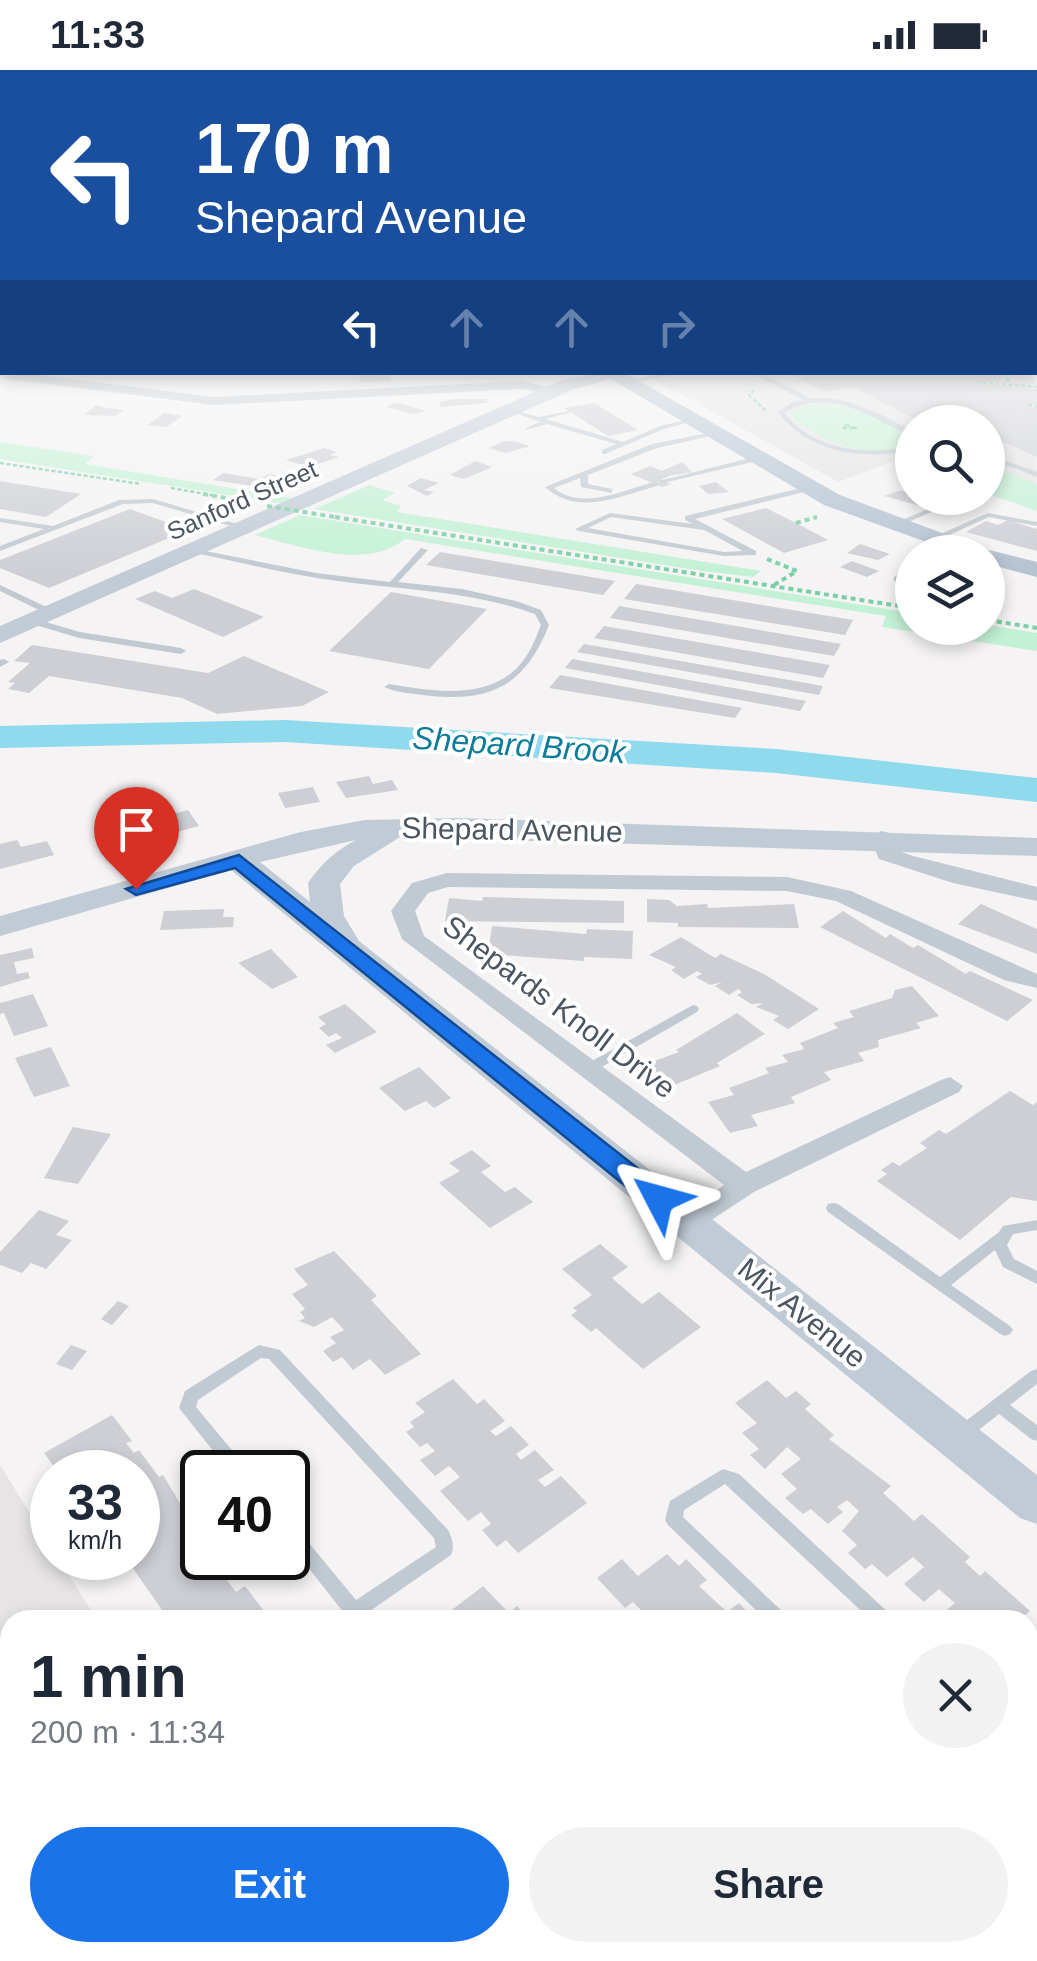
<!DOCTYPE html>
<html lang="en">
<head>
<meta charset="utf-8">
<style>
	:root { --surface:#fff; --page:#f2f2f3; --text:#1f2937; --muted:#747a83; --accent:#1a73e8 }
	body { margin:0; font-family:Arial,sans-serif; background:var(--page); color:var(--text); height:100vh; display:flex; flex-direction:column; font-size:38px; white-space:nowrap }
	* { box-sizing:border-box; margin:0 }
	p { font-size:32px; color:var(--muted) }
	.icon { flex:none; width:55px; height:55px; fill:none; stroke:currentColor; stroke-width:2; stroke-linecap:round; stroke-linejoin:round }
	.map { position:relative; flex:1; overflow:hidden }
	.drawer { position:absolute; left:0px; top:1540px; width:1038px; height:352px; display:flex; flex-direction:column; background:var(--surface); border-radius:30px 30px 0 0; box-shadow:0 5px 15px #0003 }
	.drawer>* { flex:none }
	.banner { position:absolute; left:0px; top:0px; width:1038px; height:305px; box-shadow:0 5px 15px #0003; background:#1a4fa0; color:#fff; overflow:hidden }
	.controls { position:absolute; left:895px; top:335px; display:grid; gap:20px }
	.controls a { display:grid; place-items:center; width:110px; height:110px; border-radius:50%; background:var(--surface); box-shadow:0 5px 15px #0003; font-size:50px }
	.speed { position:absolute; left:30px; top:1380px; display:flex; gap:20px; font-size:50px; font-weight:700; text-align:center }
	.speed>* { display:grid; place-content:center; width:130px; height:130px; border-radius:50%; background:var(--surface); box-shadow:0 5px 15px #0003; line-height:1 }
	.speed small { font-size:25px; font-weight:400 }
	.speed .limit { border:5px solid #111; border-radius:15px; background:#fff; color:#111 }
	.pin { position:absolute; display:grid; place-items:center; width:85px; height:85px; color:#fff; margin:-102px -42px; border-radius:50% 50% 50% 0; rotate:-45deg; box-shadow:0 0 10px #0007 }
	.pin .icon { rotate:45deg }
	.me { position:absolute; width:110px; margin:-55px; rotate:309deg; stroke-linejoin:round; filter:drop-shadow(0 0 8px #0008) }
	.turn { display:flex; align-items:center; gap:35px; height:210px; padding:0 30px; font-size:45px }
	.turn .icon { width:130px; height:130px; stroke-width:2.5 }
	.turn b { display:block; font-size:70px; line-height:85px }
	.lanes { display:flex; align-items:center; height:95px; padding:0 30px; background:#0003; justify-content:center; gap:50px; direction:ltr }
	.lanes .off { opacity:.35 }
	.round { display:grid; place-items:center; flex:none; width:105px; height:105px; border-radius:52px; background:var(--page) }
	.head { display:flex; align-items:center; justify-content:space-between; height:170px; padding:0 30px }
	h1 { font-size:60px; font-weight:700; line-height:75px }
	.action { display:flex; gap:20px; margin-top:auto; padding:20px 30px }
	.action a { flex:1; height:115px; border-radius:60px; background:var(--accent); color:#fff; font-size:40px; font-weight:700; line-height:115px; text-align:center }
	.action a+a { background:var(--page); color:var(--text) }
	.status { display:flex; justify-content:space-between; align-items:center; height:70px; padding:0 50px; background:var(--surface); direction:ltr }
	.status svg { height:28px; fill:currentColor }
	.map>svg:first-child { display:block }
	.education { fill:#e6e4e5 }
	.green { fill:#c3f1d5 }
	.lines { fill:none; stroke-linecap:round; stroke-linejoin:round }
	.river { fill:#90daee; fill-rule:evenodd }
	.building { fill:#cdcfd5 }
	.path-far1 { stroke:#7ad0a6; stroke-width:2.5; stroke-dasharray:4 2.5; stroke-linecap:butt }
	.path { stroke:#7ad0a6; stroke-width:4; stroke-dasharray:5 4; stroke-linecap:butt }
	.lane { fill:#c1cad2; fill-rule:evenodd }
	.street { fill:#c1cad2; fill-rule:evenodd }
	.secondary { fill:#c1cbd6; fill-rule:evenodd }
	.primary { fill:#b3c2d1; fill-rule:evenodd }
	.path-bridge { stroke:#7ad0a6; stroke-width:4; stroke-dasharray:5 4; stroke-linecap:butt }
	.route { fill:#1a73e8; stroke:#114b97; stroke-width:2.5 }
	.labels { text-anchor:middle; stroke-width:8; stroke-linejoin:round; paint-order:stroke }
	.far-street-label { font-size:25px; fill:#4a5661; stroke:#fff }
	.street-label { font-size:30px; fill:#4a5661; stroke:#fff }
	.water-label { font-size:32px; font-style:italic; fill:#0c7c9b; stroke:#fff }
</style>
</head>
<body>
<div class="status"><b>11:33</b><svg viewBox="0 0 49 12"><path d="M0 12V9h3v3zM5 12V6h3v6zM10 12V3h3v9zM15 12V0h3v12zM26 1h20v11H26zM47 4h2v5h-2z"/></svg></div>
<div class="map">
<svg width="1037" height="1891" viewBox="0 0 1037 1891">
	<rect width="100%" height="100%" fill="#f5f3f3"/>
	<path class="education" d="M1035,245L1037,442L988,421V352H912V390L904,387L838,412L643,303L1035,302Z
		M0,1395L52,1479V1488H58L97,1550H10V1882H305L311,1891H0Z"/>
	<path class="green" d="M826,334C850,335 896,351 910,372C881,399 815,368 790,346L798,337Z
		M0,372L94,386L85,394L297,429L284,434L0,389Z
		M988,395L1037,414V441L988,424Z
		M370,415L395,423L382,430L401,436L397,442L761,501L753,507L702,501L314,439Z
		M300,445L912,543V558L988,555L1037,563V581L882,557L886,546L405,469C367,501 299,476 255,465Z"/>
	<g class="lines">
		<path class="river" d="M285,650L776,679L1037,708V732L776,703L285,672L0,678V656Z"/>
	</g>
	<path class="building" d="M357,302L390,304L391,311L361,312Z
		M785,302H998L1002,311L976,313L1037,319V334L1028,336L1037,337V387L988,365V352H921L853,317L825,322Z
		M454,329H486L488,333L441,337L439,332Z
		M394,333L401,334L427,341L413,344L386,337Z
		M594,333L638,360L608,366L564,338Z
		M97,335L107,338L124,340L115,346L84,345Z
		M164,343L182,346L166,357L148,355Z
		M504,371L517,372L530,376L506,383L489,378Z
		M324,378L337,382L330,385L339,387L309,397L286,390Z
		M475,391L492,397L464,409L450,405Z
		M682,392L692,402L669,406L661,410L671,414L662,417L631,404L650,396L662,401Z
		M223,403L259,409L270,404L287,408L266,418L213,410Z
		M421,408L439,413L424,420L434,422L427,426L407,416Z
		M0,411L81,424L46,447L0,439Z
		M716,412L729,422L708,424L699,416Z
		M898,421H912V428H934L917,435L884,426Z
		M766,438L796,453L828,470L784,483L722,449Z
		M130,439L188,460L49,518L0,498V490Z
		M1008,450L1037,459V481L966,462L986,451L998,455Z
		M860,474L890,484L878,490L847,483Z
		M440,482L615,511L603,525L426,495Z
		M852,491L879,501L867,507L840,497Z
		M636,514L853,550L845,565L624,529Z
		M194,519L264,547L223,567L135,529L155,521L172,528Z
		M391,522L487,539L429,599L329,581Z
		M619,536L841,574L834,586L610,548Z
		M604,556L830,595L823,608L594,568Z
		M584,574L823,616L819,625L577,582Z
		M32,575L208,603L244,586L329,622L302,636L217,644L182,628L49,606L29,623L8,619L15,613L8,612L30,593L14,591Z
		M572,589L806,631L800,641L565,598Z
		M560,605L742,638L735,648L549,618Z
		M369,706L373,714L392,710L398,720L346,728L336,712Z
		M313,717L320,732L285,738L278,723Z
		M136,728L145,741L121,747L112,735Z
		M168,737L173,744L188,740L199,756L154,768L144,752L154,749L150,742Z
		M17,770L21,777L47,771L54,785L0,799V774Z
		M483,827L624,831V853L445,851L449,828L482,831Z
		M647,829L669,830L677,836L707,834L708,838L794,834L799,858L678,857V853L647,852Z
		M981,834L1037,859V884L958,854Z
		M224,839L223,847H234L233,857L160,860L164,841Z
		M843,841L886,868L890,864L913,878L918,875L966,904L970,901L1033,930L1007,951L820,857Z
		M492,856L586,864L587,859L633,861L632,889L584,887V891L488,884Z
		M681,867L715,888L721,884L764,904L819,939L788,959L773,950L779,946L756,937L763,933L751,934L737,925L742,922L738,919L729,925L715,916L722,912L710,915L696,907L702,904L697,901L684,909L671,900L676,897L649,885Z
		M32,878L34,888L14,892L17,904L28,902L30,908L0,917V885Z
		M271,879L298,907L272,919L238,893Z
		M912,916L939,946L916,953L921,958L878,970L879,977L858,983L864,991L824,1002L831,1010L791,1027L795,1033L751,1045L758,1056L730,1063L708,1032L734,1025L729,1018L769,1003L765,998L788,992L782,985L804,979L800,973L838,958L833,953L854,947L849,941L892,928L895,920Z
		M33,924L48,956L14,966L4,943L0,944V933Z
		M345,934L377,962L335,983L326,975L342,968L336,963L329,967L319,958L326,954L318,947Z
		M737,943L765,964L717,993L720,996L667,1018L641,996L679,982L676,980Z
		M51,977L70,1016L34,1027L15,988Z
		M419,997L451,1028L434,1038L426,1031L405,1041L379,1018Z
		M1010,1021L1033,1035L1037,1032V1131L1011,1127L960,1170L877,1111L887,1104L881,1100L893,1092L899,1096L927,1078L920,1073L939,1060L946,1064Z
		M73,1057L111,1064L78,1114L44,1108Z
		M472,1080L491,1096L481,1102L505,1122L515,1117L533,1132L490,1158L439,1113L460,1101L449,1093Z
		M39,1140L69,1151L56,1165L72,1170L46,1199L31,1193L22,1203L0,1195V1182Z
		M600,1174L628,1197L612,1208L642,1234L659,1222L701,1257L643,1299L596,1258L591,1262L571,1245L577,1241L573,1238L592,1225L562,1199Z
		M334,1181L377,1226L371,1230L421,1284L385,1305L370,1289L353,1300L342,1287L333,1292L323,1281L336,1273L330,1267L344,1260L332,1247L314,1257L299,1251L305,1248L300,1242L305,1239L292,1224L308,1215L294,1199Z
		M118,1231L129,1236L112,1255L101,1249Z
		M71,1275L87,1281L72,1300L56,1294Z
		M453,1309L477,1334L484,1329L505,1351L490,1361L496,1366L511,1356L529,1375L516,1384L521,1390L535,1380L554,1400L538,1410L545,1417L561,1406L587,1433L518,1483L506,1470L497,1477L482,1460L491,1454L481,1442L468,1451L440,1421L460,1407L449,1396L435,1406L420,1390L435,1381L427,1373L420,1377L406,1362L414,1357L410,1352L425,1342L415,1333Z
		M767,1310L786,1328L796,1321L811,1334L805,1339L834,1365L829,1369L891,1416L883,1423L914,1451L922,1444L970,1487L965,1492L980,1506L985,1501L1030,1541L1020,1550L980,1546L951,1550L943,1543L955,1533L939,1519L924,1532L904,1514L924,1497L913,1487L887,1507L872,1494L865,1499L848,1483L857,1475L842,1461L859,1441L847,1430L837,1437L843,1442L828,1454L811,1439L803,1444L785,1428L797,1419L781,1404L801,1389L787,1377L765,1399L750,1385L759,1379L742,1363L757,1353L735,1333Z
		M112,1345L132,1371L126,1373L134,1383L139,1380L159,1407L163,1405L189,1448L197,1443L202,1451V1488H219L232,1504L226,1509L236,1522L245,1516L271,1550H146L162,1540L130,1494L118,1502L108,1488H138V1402H58L44,1383Z
		M667,1484L679,1496L686,1489L707,1510L699,1516L727,1542L739,1533L753,1548L646,1550L649,1548L633,1532L625,1538L597,1508L622,1489L638,1506Z
		M483,1516L509,1543L517,1536L530,1550H439Z
		M1028,1701L1037,1709V1784L1028,1775Z
		M416,1882H521L527,1891H422Z
		M842,1882H933L941,1891H850Z"/>
	<g class="lines">
		<path class="path-far1" d="M1006,302L1009,315
			M976,312L1037,317
			M754,320L749,325L767,342
			M1028,335L1037,336
			M846,355L856,358H843Z
			M0,393L141,414
			M171,418L217,426"/>
		<path class="path" d="M203,424L249,432
			M335,447L912,538
			M796,453L817,447
			M767,489L797,501L774,515
			M988,550L1037,558"/>
		<path class="lane" d="M1035,253H1037V257H1035Z
			M671,302H689L624,314L621,312Z
			M750,302H759L810,328H829L850,332L884,346L912,361V366C870,349 832,315 785,343C812,381 869,386 912,376V380C866,391 807,383 778,342L793,332L803,330Z
			M513,340L539,347L569,341V343L546,349L623,372L660,356L690,349L693,351L664,359L605,384H602V380L616,374L547,354L526,360V358L540,352L513,342Z
			M713,362L715,363V365L657,378L588,405V414L612,419V423L581,417L580,408L554,418C583,441 623,420 654,412L658,414L657,416C620,426 578,447 545,417L652,374Z
			M988,384L1037,402V407L988,388Z
			M754,387H757V391L663,413L659,411Z
			M809,416L813,418L812,420L695,449L756,481V485H753L724,486L579,461L575,459L610,443L693,454L685,450V446ZM611,447L704,460L743,481L724,482L588,458Z
			M954,428H963L897,457L890,455Z
			M153,429L251,458L244,460L153,433L123,434L0,481V476L44,459L0,452V448L53,456L119,430Z
			M988,443L1037,452V456L989,447L936,471L929,469Z
			M421,478L428,480L398,512L462,519L516,531L541,540L549,555C526,613 494,632 431,626C415,624 398,623 384,617L389,614C431,621 485,631 518,597C529,585 535,570 541,555L535,544C471,521 405,520 338,511C290,505 243,493 195,483L191,481L195,479L316,503L390,512Z
			M909,498H912V503L905,508L912,510V514L894,511V507Z
			M0,515L55,541L56,543L49,545L0,521Z
			M32,548L80,562L181,578L186,581L181,584L79,568L29,553L28,551Z
			M4,589L9,592L0,597V590Z
			M693,935L697,936L699,939L697,942L593,1002H583L581,999L583,996Z
			M833,1133L838,1134L940,1207L999,1162L1003,1156L1037,1150V1160L1013,1164L1007,1175L1014,1189L1037,1201V1214L1003,1197L995,1180L951,1215L1010,1256L1013,1260L1010,1264L1005,1266L1000,1264L828,1142L826,1138L828,1134Z
			M259,1275L280,1280L448,1460C452,1468 455,1477 451,1485L367,1543L370,1550H350L348,1548L288,1472V1453L294,1455L356,1530L436,1477L434,1468L269,1289L261,1288L198,1330L196,1337L246,1397L248,1402H230L179,1338L185,1321Z
			M1037,1299V1314L1010,1335L1037,1355V1371L1031,1369L999,1344L966,1370L960,1372L954,1370L952,1365L954,1360L1031,1301Z
			M723,1399L739,1404L890,1544L893,1550H871L725,1414L684,1440L683,1447L785,1544L788,1550H766L668,1455L665,1450L670,1431Z
			M1037,1610V1628L1028,1632V1614Z
			M632,1882H658L662,1891H636Z
			M779,1882H801L799,1891H777Z"/>
		<path class="street" d="M0,300L214,327L521,311L568,321L561,325L521,319L214,335L0,308Z
			M881,761L889,763L896,780L913,786L1037,817V831L953,813L879,789L870,768Z
			M447,803L787,807L851,821L1037,904V918L1004,910L836,831L787,821L448,817L428,823L415,841L424,866L746,1102L941,1010L950,1007L963,1016L959,1022L754,1122L690,1164L680,1160L676,1153L680,1146L724,1115L402,869L391,841L412,813Z"/>
		<path class="secondary" d="M604,302L624,306L574,319L0,573V556L562,310Z
			M459,748L1037,768V786L400,767L354,796L340,814L344,846L359,871L1037,1405V1454L1020,1448L231,800L0,866V846L301,762L365,750ZM356,770C335,781 322,793 308,813L310,832L260,792Z"/>
		<path class="primary" d="M599,302H623L840,425L985,479L1037,492V507L988,494V482H954L824,435Z"/>
		<path class="path-bridge" d="M267,436L335,447"/>
	</g>
	<linearGradient id="sky" x2="0" y2="1"><stop stop-color="#85c3ea"/><stop offset="0.48" stop-color="#fafafa"/><stop offset="1" stop-color="#fafafa" stop-opacity="0"/></linearGradient>
	<rect width="1037" height="505" fill="url(#sky)"/>
	<path class="route" d="M239,785L668,1122L672,1129L668,1136H650L235,798L136,825L126,819Z"/>
	<g class="labels">
		<g class="far-street-label">
			<text transform="translate(242 430) rotate(-24)" y="9">Sanford Street</text>
		</g>
		<g class="street-label">
			<text transform="translate(512 760) rotate(1)" y="10">Shepard Avenue</text>
			<text transform="translate(559 937) rotate(37)" y="10">Shepards Knoll Drive</text>
			<text transform="translate(802 1243) rotate(39)" y="10">Mix Avenue</text>
		</g>
		<g class="water-label">
			<text transform="translate(519 675) rotate(4)" y="11">Shepard Brook</text>
		</g>
	</g>
</svg>
<div class="controls">
<a><svg class="icon" aria-label="search" viewBox="0 0 24 24"><circle cx="10" cy="10" r="6"/><path d="M15 15l6 6"/></svg></a>
<a><svg class="icon" aria-label="layers" viewBox="0 0 24 24"><path d="M12 4l9 5-9 5-9-5zM3 14l9 5 9-5"/></svg></a>
</div>
<div class="speed"><div>33<small>km/h</small></div><div class="limit">40</div></div>
<div class="pin" style="left:136px;top:819px;background:#d93025"><svg class="icon" aria-label="arrive" viewBox="0 0 24 24"><path d="M6 21V4h12l-3 4 3 4H6"/></svg></div>
<svg class="me" style="left:659px;top:1129px" viewBox="-20 -20 40 40"><path d="M0-17L14 15 0 8-14 15z" fill="#1a73e8" stroke="#fff" stroke-width="4"/></svg>
<div class="banner">
<div class="turn"><svg class="icon" aria-label="left" viewBox="0 0 24 24"><path d="M17 20v-9H6M10 6l-5 5 5 5"/></svg><div><b>170 m</b>Shepard Avenue</div></div>
<div class="lanes"><svg class="icon" aria-label="left" viewBox="0 0 24 24"><path d="M17 20v-9H6M10 6l-5 5 5 5"/></svg><svg class="icon off" aria-label="ahead" viewBox="0 0 24 24"><path d="M12 20V5M6 11l6-6 6 6"/></svg><svg class="icon off" aria-label="ahead" viewBox="0 0 24 24"><path d="M12 20V5M6 11l6-6 6 6"/></svg><svg class="icon off" aria-label="right" viewBox="0 0 24 24"><path d="M7 20v-9h11M14 6l5 5-5 5"/></svg></div>
</div>
<section class="drawer">
<div class="head"><div><h1>1 min</h1><p>200 m · 11:34</p></div><a class="round"><svg class="icon" aria-label="close" viewBox="0 0 24 24"><path d="M6 6l12 12M18 6L6 18"/></svg></a></div>
<div class="action"><a>Exit</a><a>Share</a></div>
</section>
</div>
</body>
</html>
